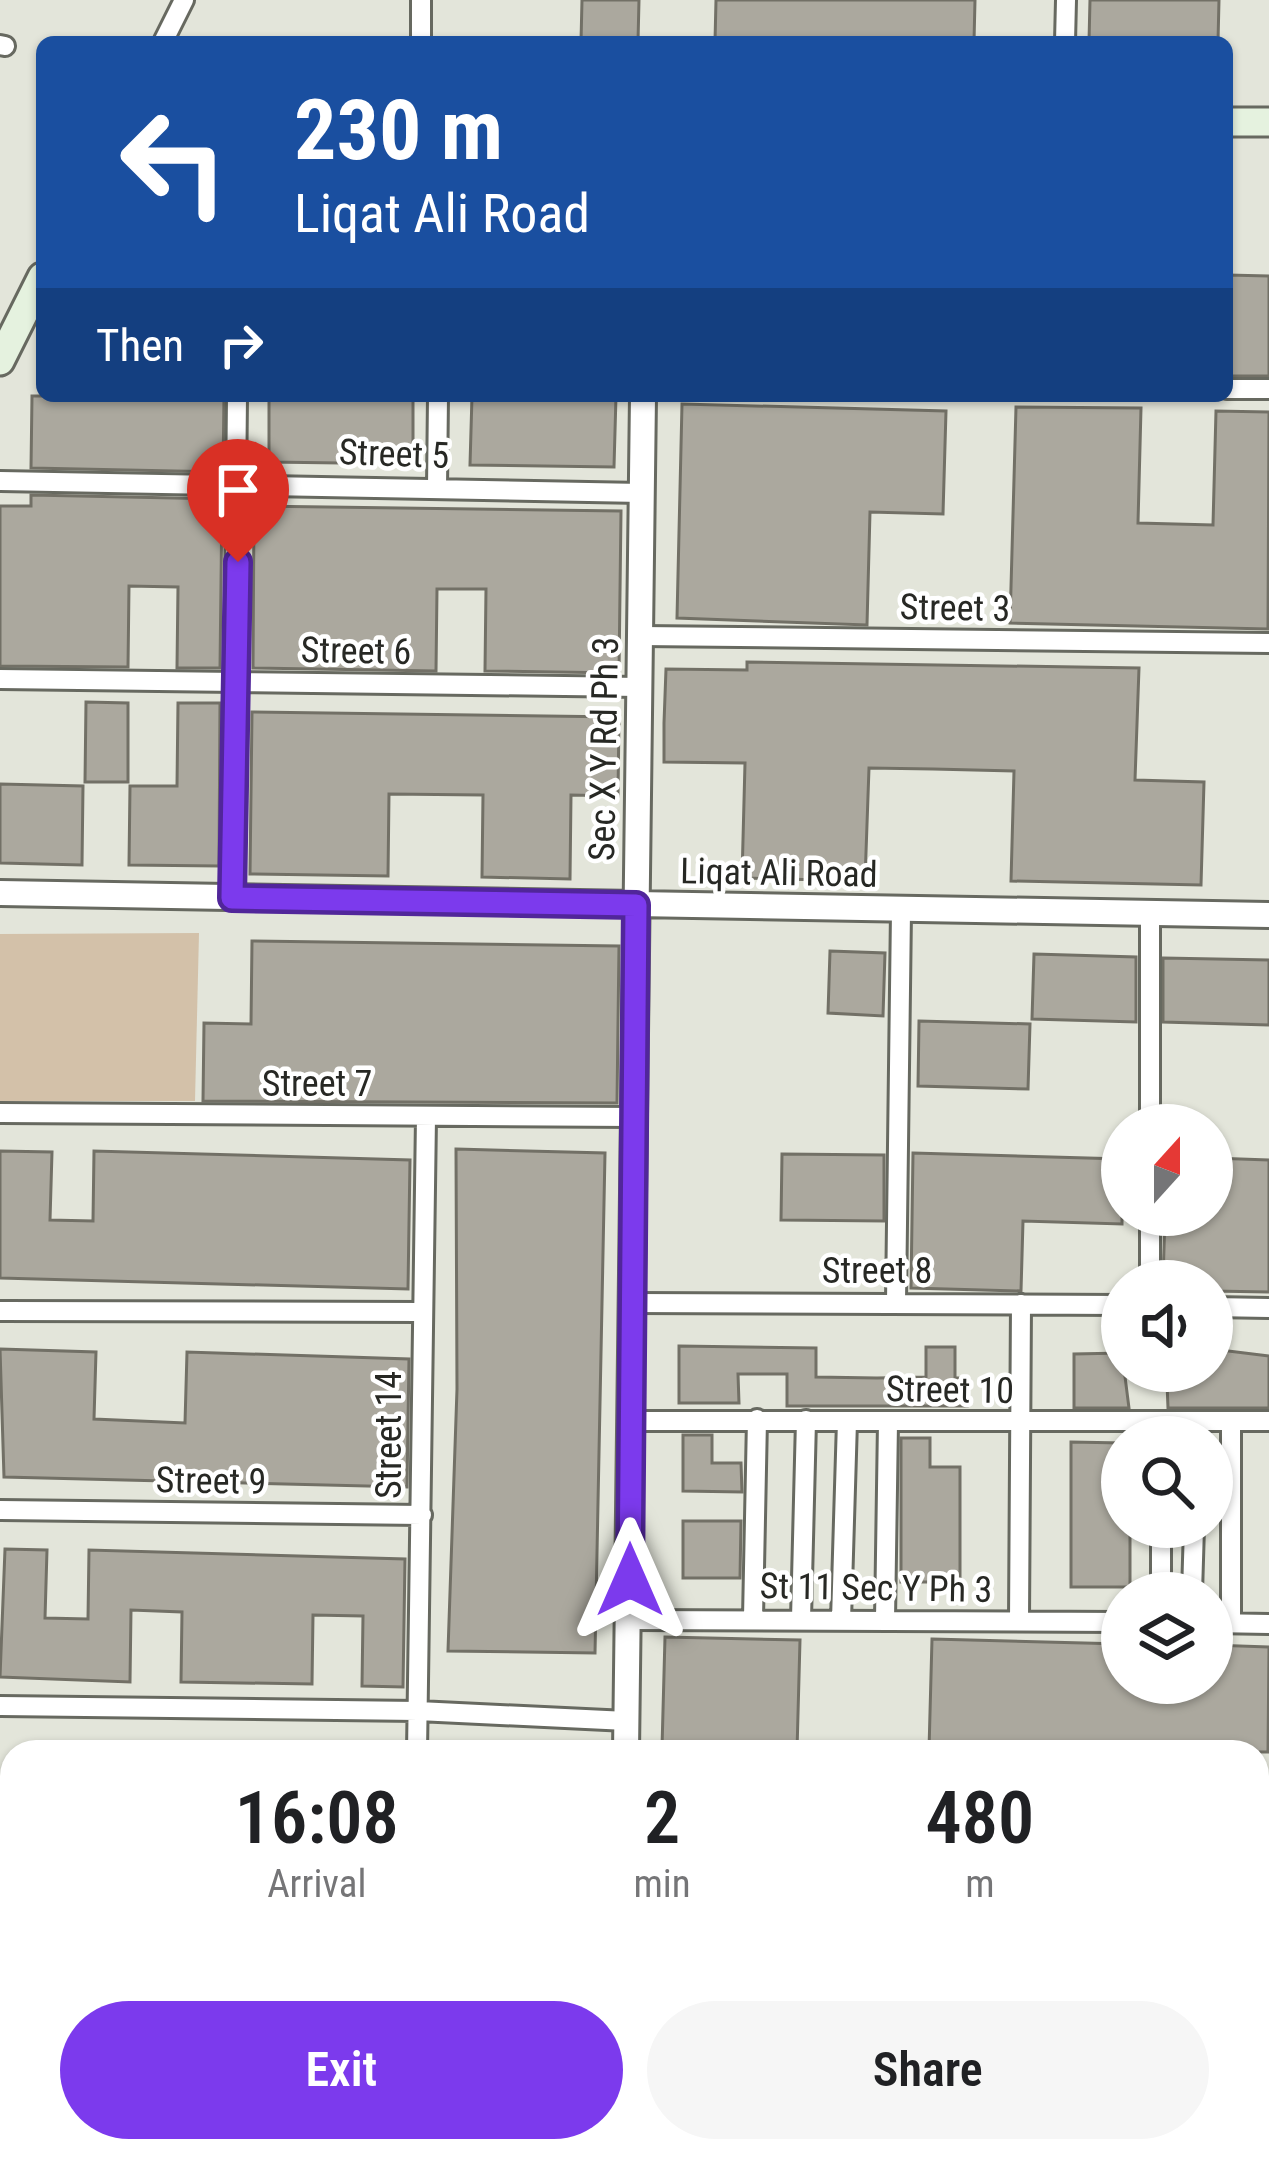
<!DOCTYPE html>
<html lang="en">
<head>
<meta charset="utf-8">
<style>
	:root { --surface:#fff; --page:#f6f6f6; --text:#202124; --muted:#757577; --accent:#7c3aed }
	body { margin:0; font-family:"Roboto Condensed",sans-serif; background:var(--page); color:var(--text); height:100vh; display:flex; flex-direction:column; font-size:45px; white-space:nowrap }
	* { box-sizing:border-box; margin:0 }
	p { font-size:39px; color:var(--muted) }
	.icon { flex:none; width:66px; height:66px; fill:none; stroke:currentColor; stroke-width:2; stroke-linecap:round; stroke-linejoin:round }
	.map { position:relative; flex:1; overflow:hidden }
	.details { position:absolute; left:0px; top:1740px; width:1269px; height:423px; display:flex; flex-direction:column; background:var(--surface); border-radius:36px 36px 0 0; box-shadow:0 3px 9px #0004 }
	.details>* { flex:none }
	.top-card { position:absolute; left:36px; top:36px; width:1197px; height:366px; border-radius:18px; box-shadow:0 3px 9px #0004; background:#1a4fa0; color:#fff; overflow:hidden }
	.needle { width:78px; rotate:21deg }
	.fabs { position:absolute; left:1101px; top:1104px; display:grid; gap:24px }
	.fabs a { display:grid; place-items:center; width:132px; height:132px; border-radius:50%; background:var(--surface); box-shadow:0 3px 9px #0004; font-size:60px }
	.pin { position:absolute; display:grid; place-items:center; width:102px; height:102px; color:#fff; margin:-123px -51px; border-radius:50% 50% 50% 0; rotate:-45deg; box-shadow:0 0 12px #0007 }
	.pin .icon { rotate:45deg }
	.me { position:absolute; width:132px; margin:-66px; rotate:0deg; stroke-linejoin:round; filter:drop-shadow(0 0 9px #0008) }
	.turn { display:flex; align-items:center; gap:42px; height:252px; padding:0 60px; font-size:54px }
	.turn .icon { width:156px; height:156px; stroke-width:2.5 }
	.turn b { display:block; font-size:84px; line-height:102px }
	.then { display:flex; align-items:center; height:114px; padding:0 60px; background:#0003; gap:24px; font-size:45px }
	.eta { display:flex; justify-content:space-evenly; align-items:center; height:204px; text-align:center }
	.eta b { font-size:72px; font-weight:600; line-height:84px }
	.cta { display:flex; gap:24px; margin-top:auto; padding:24px 60px }
	.cta a { flex:1; height:138px; border-radius:72px; background:var(--accent); color:#fff; font-size:48px; font-weight:600; line-height:138px; text-align:center }
	.cta a+a { background:var(--page); color:var(--text) }
	.map>svg:first-child { display:block }
	.green { fill:#d3c1a9 }
	.building { fill:#aba89e; stroke:#727066; stroke-width:3 }
	.lines { fill:none; stroke-linecap:round; stroke-linejoin:round }
	.minor-casing { stroke:#676960; stroke-width:24 }
	.tertiary-casing { stroke:#676960; stroke-width:30 }
	.secondary-casing { stroke:#676960; stroke-width:33 }
	.minor { stroke:#fff; stroke-width:18 }
	.tertiary { stroke:#fff; stroke-width:24 }
	.secondary { stroke:#e5f2df; stroke-width:27 }
	.route-casing { stroke:#51269a; stroke-width:30 }
	.route { stroke:#7c3aed; stroke-width:21 }
	.labels { text-anchor:middle; stroke-width:9; stroke-linejoin:round; paint-order:stroke }
	.street-label { font-size:36px; fill:#272824; stroke:#fff }
</style>
</head>
<body>
<div class="map">
<svg width="1269" height="2162" viewBox="0 0 1269 2162">
	<rect width="100%" height="100%" fill="#e3e5da"/>
	<path class="green" d="M199,933L195,1101H0V934Z"/>
	<path class="building" d="M582,0H639L638,42H581Z
		M716,0H975L974,42H715Z
		M1090,0H1219L1218,42H1089Z
		M1227,275L1269,276V376H1227Z
		M32,396H224L223,472L31,468Z
		M269,396H413V464L269,462Z
		M472,396H616L614,467L470,465Z
		M682,404L946,411L943,514L870,512L867,625L677,618Z
		M1016,407L1141,408L1138,523L1213,525L1216,411L1269,412L1268,629L1010,623Z
		M31,495L222,499L220,668H177L178,587L129,586L128,667L0,666V506H31Z
		M254,506L621,511L619,673L485,671L486,589H437L436,671L253,668Z
		M747,662L1139,668L1135,780L1204,782L1201,885L1011,881L1014,771L933,769L869,768L865,881L742,878L745,763L664,762V723L666,669L747,670Z
		M86,702L128,703V782H85Z
		M178,703H220L219,866L129,865L130,786H177Z
		M252,712L619,717L618,796L571,795L570,879L482,877L483,795L389,794L388,876L250,874Z
		M0,784L83,786L82,865L0,863Z
		M252,941L619,946L617,1103L203,1101L204,1023L251,1024Z
		M830,951L885,953L883,1016L828,1013Z
		M1034,954L1136,957V1022L1032,1019Z
		M1163,958L1269,960V1025L1163,1022Z
		M919,1021L1030,1024L1028,1089L918,1086Z
		M456,1149L605,1153L595,1653L448,1651L457,1389Z
		M0,1151L52,1152L50,1220L93,1221L94,1151L410,1160L408,1289L0,1278Z
		M913,1153L1122,1159V1224L1023,1221L1021,1291L911,1288Z
		M782,1154L884,1155V1221L781,1220Z
		M1212,1158L1269,1160V1292L1212,1291V1281H1163L1165,1215H1212Z
		M679,1346L816,1348V1377L877,1378L926,1377V1347H955V1378H967V1406H787V1374H738L739,1403H679Z
		M0,1349L96,1352L94,1419L185,1423L187,1352L409,1359L407,1487L4,1477Z
		M1212,1349L1269,1356V1408H1168L1167,1383L1187,1382V1371H1212Z
		M1122,1353L1129,1408H1074V1354Z
		M683,1435H712V1463H741L742,1492L683,1491Z
		M901,1438H930V1467H960V1582H901Z
		M1071,1442L1122,1443V1527H1130V1587H1071Z
		M683,1521H741L740,1578H683Z
		M5,1549L47,1550L45,1618L88,1619L89,1550L405,1559L403,1687L362,1686L363,1616L313,1615L312,1684L181,1682L182,1612L131,1610L130,1682L0,1677Z
		M665,1637L800,1640L797,1751L662,1748Z
		M932,1639L1122,1644V1683H1212V1645L1269,1647L1268,1752L929,1750Z"/>
	<g class="lines">
		<g class="minor-casing">
			<path id="minor" d="M163,42L184,0
				M421,42V0
				M1065,42L1066,0
				M0,45L5,46
				M1227,389H1269
				M0,481L642,493
				M437,488L438,396
				M641,636L1269,643
				M0,679L640,687
				M232,898L237,396
				M0,1113L633,1117
				M1150,1125V913
				M1150,1281V1215
				M896,1302L901,911
				M632,1303L1122,1305
				M1212,1307L1269,1308
				M0,1311L421,1312
				M631,1421H1269
				M0,1510L422,1515
				M1161,1527V1593
				M1192,1593L1194,1527
				M753,1618L757,1419
				M801,1619L806,1420
				M630,1620L1122,1622
				M841,1620L847,1421
				M885,1620L888,1422
				M1019,1621L1021,1304
				M1212,1623L1269,1624
				M1231,1623V1421
				M0,1706L418,1711L627,1721
				M417,1752L426,1117
				M1257,1882H1269
				M0,1910H12
				M0,2104H12
				M1257,2141H1269
				M413,2162L414,2151"/>
		</g>
		<g class="tertiary-casing">
			<path id="tertiary" d="M0,893L1269,915
				M626,1752L643,396
				M622,2162V2151"/>
		</g>
		<g class="secondary-casing">
			<path id="secondary" d="M1227,122H1269
				M0,361L42,277"/>
		</g>
		<use href="#minor" class="minor"/>
		<use href="#tertiary" class="tertiary"/>
		<use href="#secondary" class="secondary"/>
	</g>
	<g class="lines">
		<g class="route-casing">
			<path id="route" d="M238,562L232,898L636,905L630,1580"/>
		</g>
		<use href="#route" class="route"/>
	</g>
	<g class="labels">
		<g class="street-label">
			<text transform="translate(394 453) rotate(2)" y="13">Street 5</text>
			<text transform="translate(955 607) rotate(1)" y="13">Street 3</text>
			<text transform="translate(356 650) rotate(1)" y="13">Street 6</text>
			<text transform="translate(603 749) rotate(-89)" y="13">Sec X Y Rd Ph 3</text>
			<text transform="translate(779 872) rotate(1)" y="13">Liqat Ali Road</text>
			<text x="317" y="1096">Street 7</text>
			<text x="877" y="1283">Street 8</text>
			<text transform="translate(950 1389) rotate(1)" y="13">Street 10</text>
			<text transform="translate(388 1435) rotate(-90)" y="13">Street 14</text>
			<text transform="translate(211 1480) rotate(1)" y="13">Street 9</text>
			<text transform="translate(876 1587) rotate(1)" y="13">St 11 Sec Y Ph 3</text>
		</g>
	</g>
</svg>
<div class="fabs">
<a><svg class="needle" viewBox="-14 -14 28 28"><path d="M0-13l5 13h-10z" fill="#e53935"/><path d="M0 13l5-13h-10z" fill="#757577"/></svg></a>
<a><svg class="icon" aria-label="sound" viewBox="0 0 24 24"><path d="M4 9h4l5-4v14l-5-4H4zM17 9q2 3 0 6"/></svg></a>
<a><svg class="icon" aria-label="search" viewBox="0 0 24 24"><circle cx="10" cy="10" r="6"/><path d="M15 15l6 6"/></svg></a>
<a><svg class="icon" aria-label="layers" viewBox="0 0 24 24"><path d="M12 4l9 5-9 5-9-5zM3 14l9 5 9-5"/></svg></a>
</div>
<div class="pin" style="left:238px;top:562px;background:#d93025"><svg class="icon" aria-label="arrive" viewBox="0 0 24 24"><path d="M6 21V4h12l-3 4 3 4H6"/></svg></div>
<svg class="me" style="left:630px;top:1580px" viewBox="-20 -20 40 40"><path d="M0-17L14 15 0 8-14 15z" fill="#7c3aed" stroke="#fff" stroke-width="4"/></svg>
<div class="top-card">
<div class="turn"><svg class="icon" aria-label="left" viewBox="0 0 24 24"><path d="M17 20v-9H6M10 6l-5 5 5 5"/></svg><div><b>230 m</b>Liqat Ali Road</div></div>
<div class="then">Then<svg class="icon" aria-label="right" viewBox="0 0 24 24"><path d="M7 20v-9h11M14 6l5 5-5 5"/></svg></div>
</div>
<section class="details">
<div class="eta">
<div><b>16:08</b><p>Arrival</p></div>
<div><b>2</b><p>min</p></div>
<div><b>480</b><p>m</p></div>
</div>
<div class="cta"><a>Exit</a><a>Share</a></div>
</section>
</div>
</body>
</html>
